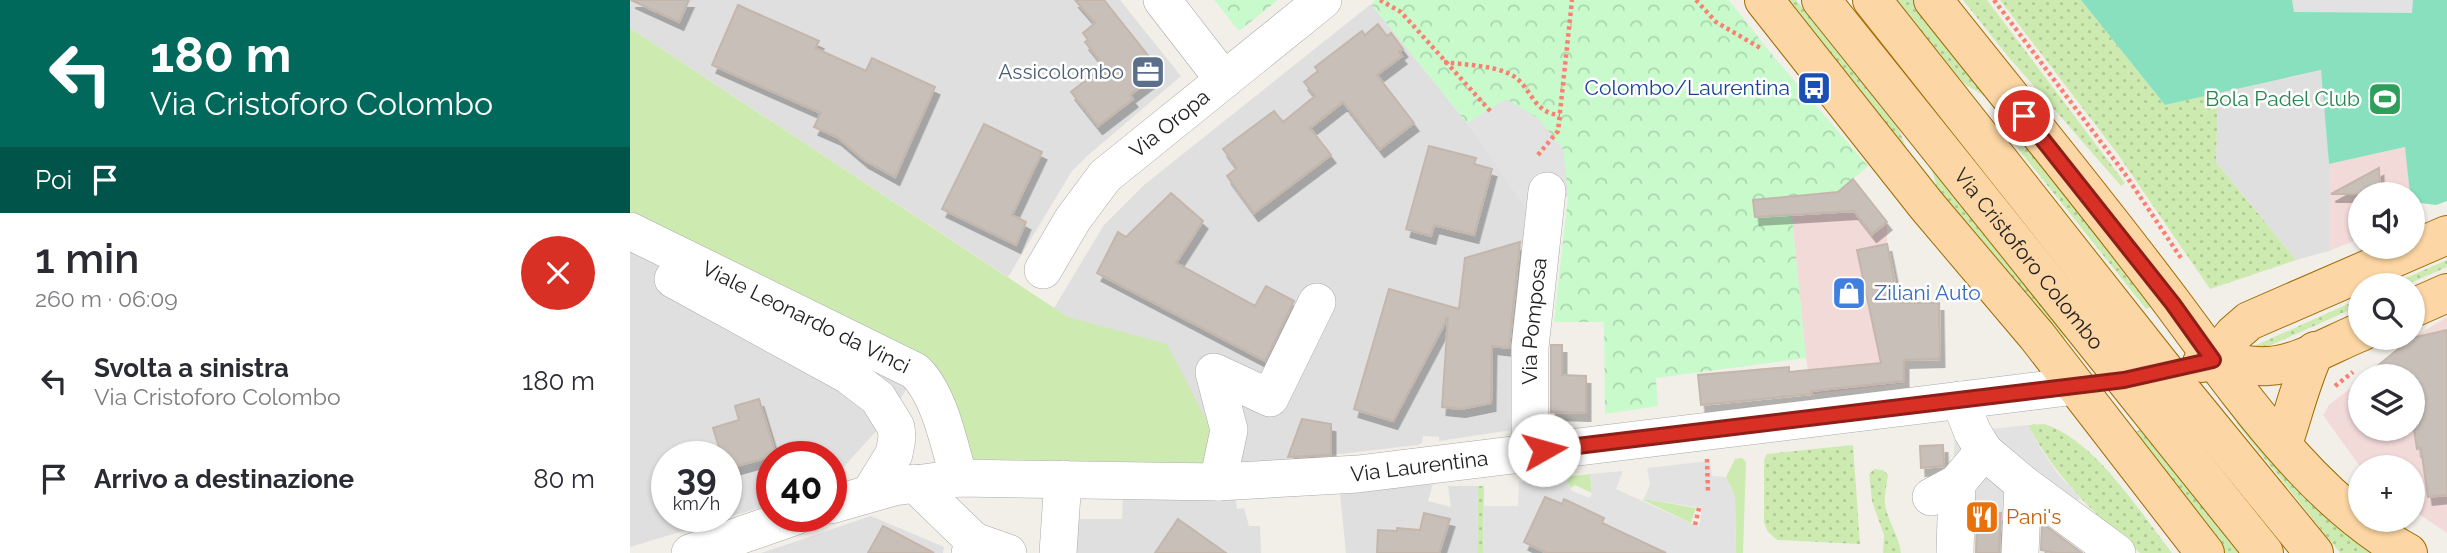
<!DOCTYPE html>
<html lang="it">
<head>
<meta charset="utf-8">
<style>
	:root { --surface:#fff; --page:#f2f2f3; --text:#2b2b33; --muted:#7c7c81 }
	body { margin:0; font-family:Raleway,sans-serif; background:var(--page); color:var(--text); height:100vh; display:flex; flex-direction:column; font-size:26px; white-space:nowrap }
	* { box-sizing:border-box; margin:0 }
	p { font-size:23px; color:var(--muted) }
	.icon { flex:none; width:38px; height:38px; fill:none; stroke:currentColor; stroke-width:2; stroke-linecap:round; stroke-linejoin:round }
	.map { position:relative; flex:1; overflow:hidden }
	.drawer { display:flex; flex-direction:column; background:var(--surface); width:630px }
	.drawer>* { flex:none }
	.guide { background:#00695c; color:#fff; overflow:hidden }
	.buttons { position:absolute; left:1718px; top:182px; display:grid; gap:14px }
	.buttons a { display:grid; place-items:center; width:77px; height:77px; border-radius:50%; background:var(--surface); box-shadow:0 2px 5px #0004; font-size:35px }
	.speed { position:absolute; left:21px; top:441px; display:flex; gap:14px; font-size:35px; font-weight:700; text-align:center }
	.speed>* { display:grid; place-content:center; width:91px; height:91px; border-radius:50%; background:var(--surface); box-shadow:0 2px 5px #0004; line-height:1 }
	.speed small { font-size:18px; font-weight:400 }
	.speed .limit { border:10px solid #d22; background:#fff; color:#111 }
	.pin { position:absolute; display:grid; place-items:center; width:60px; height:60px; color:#fff; margin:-30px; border:4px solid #fff; border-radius:50%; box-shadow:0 2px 7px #0007 }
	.me { position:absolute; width:77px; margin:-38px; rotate:83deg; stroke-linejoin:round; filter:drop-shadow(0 0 5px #0008) }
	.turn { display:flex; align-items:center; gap:24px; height:147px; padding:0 35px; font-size:32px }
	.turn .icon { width:91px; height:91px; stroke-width:2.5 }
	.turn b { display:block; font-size:49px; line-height:60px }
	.then { display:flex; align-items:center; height:66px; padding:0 35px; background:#0003; gap:14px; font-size:26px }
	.round { display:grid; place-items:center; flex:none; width:74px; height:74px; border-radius:37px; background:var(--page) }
	.headline { display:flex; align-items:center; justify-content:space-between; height:119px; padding:0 35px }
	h1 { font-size:42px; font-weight:600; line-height:52px }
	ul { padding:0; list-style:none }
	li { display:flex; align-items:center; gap:21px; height:98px; padding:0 35px }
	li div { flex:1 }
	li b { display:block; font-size:26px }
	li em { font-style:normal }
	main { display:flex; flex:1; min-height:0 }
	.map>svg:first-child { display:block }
	.residential { fill:#e0dfdf; fill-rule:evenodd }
	.commercial { fill:#f2dad9 }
	.grass { fill:url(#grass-dots) }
	.park { fill:url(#park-crowns) }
	.garden { fill:#cdebb0 }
	.pitch { fill:#88e0be }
	.parking { fill:#e2e2e2 }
	.building { fill:#c7bfb8; stroke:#c4b6ab; stroke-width:2; filter:url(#shadow) }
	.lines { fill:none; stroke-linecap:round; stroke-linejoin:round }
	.minor-casing { stroke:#a9a9a9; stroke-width:38 }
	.major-casing { stroke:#a06b00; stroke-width:40 }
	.path { stroke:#fa8072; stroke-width:4.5; stroke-dasharray:3.5 3.5; stroke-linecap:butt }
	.minor { stroke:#fff; stroke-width:37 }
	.major { stroke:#fcd6a4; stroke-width:38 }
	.route-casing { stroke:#8d1f18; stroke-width:18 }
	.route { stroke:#d93025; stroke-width:12 }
	.labels { text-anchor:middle; stroke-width:5; stroke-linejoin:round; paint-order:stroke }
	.service-label { font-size:21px; fill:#4e5e75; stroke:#fff; text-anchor:end }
	.transit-label { font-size:21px; fill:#164399; stroke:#fff; text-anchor:end }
	.leisure-label { font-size:21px; fill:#27864d; stroke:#fff; text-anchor:end }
	.street-label { font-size:21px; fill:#222; stroke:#fff }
	.shop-label { font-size:21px; fill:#366cbe; stroke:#fff; text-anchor:start }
	.food-label { font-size:21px; fill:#c56008; stroke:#fff; text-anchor:start }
</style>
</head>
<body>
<main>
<section class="drawer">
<div class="guide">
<div class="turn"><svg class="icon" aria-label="left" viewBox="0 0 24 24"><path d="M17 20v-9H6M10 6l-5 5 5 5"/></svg><div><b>180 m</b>Via Cristoforo Colombo</div></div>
<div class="then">Poi<svg class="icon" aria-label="arrive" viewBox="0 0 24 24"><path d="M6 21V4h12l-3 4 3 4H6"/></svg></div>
</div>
<div class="headline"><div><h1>1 min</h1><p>260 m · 06:09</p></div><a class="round" style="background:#d93025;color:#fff"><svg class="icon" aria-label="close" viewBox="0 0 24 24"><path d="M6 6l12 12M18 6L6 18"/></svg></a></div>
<ul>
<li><svg class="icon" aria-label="left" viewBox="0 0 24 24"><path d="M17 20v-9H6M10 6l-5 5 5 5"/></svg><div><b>Svolta a sinistra</b><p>Via Cristoforo Colombo</p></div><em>180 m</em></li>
<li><svg class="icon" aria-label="arrive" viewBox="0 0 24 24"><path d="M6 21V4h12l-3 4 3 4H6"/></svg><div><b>Arrivo a destinazione</b></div><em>80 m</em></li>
</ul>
</section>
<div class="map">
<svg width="1817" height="553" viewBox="0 0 1817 553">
	<defs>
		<pattern id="grass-dots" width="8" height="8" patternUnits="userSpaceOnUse" patternTransform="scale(1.75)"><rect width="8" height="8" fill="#cdebb0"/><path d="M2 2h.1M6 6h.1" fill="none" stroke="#b0c997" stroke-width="1.8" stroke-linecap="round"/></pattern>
		<pattern id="park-crowns" width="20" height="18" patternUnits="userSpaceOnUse" patternTransform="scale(1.75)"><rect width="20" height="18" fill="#c8facc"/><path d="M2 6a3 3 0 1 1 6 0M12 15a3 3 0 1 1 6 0" fill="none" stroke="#acd6af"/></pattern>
		<filter id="shadow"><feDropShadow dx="4.5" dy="8" stdDeviation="0" flood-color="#0004"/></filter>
	</defs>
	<rect width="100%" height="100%" fill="#f2efe9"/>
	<path class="residential" d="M0,0H490L551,76L456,157L442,171L378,277L0,28Z
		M741,4L837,123L898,210L900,217L894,221L897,234L882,430L809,441V437L793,436L792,443L788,445L701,455L686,461L576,463L438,317L424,308L474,225L514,185Z
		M1692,70L1699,164V251L1666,260L1586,162L1588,93Z
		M0,240L282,380L259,417L201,481V457H142V504L0,547ZM37,457H96V516H37Z
		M803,484L798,501L821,507L818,486H848L847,553H716L710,493Z
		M493,495L606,500L607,509L614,508L619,526H630L631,553H445L444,519H492Z
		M241,516L314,547L313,553H131Z"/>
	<path class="commercial" d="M1776,147L1780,194H1731V238L1699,251V164Z
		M1223,179L1257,222V244L1273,323L1275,383L1182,394L1176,358L1160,197Z
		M1817,317V533L1783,510V467L1731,468L1693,415L1699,405L1731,380V429H1783V376H1735L1776,342Z"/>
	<path class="grass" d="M1151,0H1166L1267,125L1280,157Z
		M1266,0H1284L1368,104L1333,83Z
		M1333,0H1357L1495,183L1491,186L1376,54Z
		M1370,0H1451L1535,105L1588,93L1586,162L1666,260L1580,289L1487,153Z
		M1366,121L1397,141L1523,306L1516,309Z
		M1301,167L1437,337L1426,341L1310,198Z
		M1817,260V267L1776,285H1760Z
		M1731,298V305L1628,351L1624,346Z
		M1610,420L1696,517L1741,553H1710L1606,423Z
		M1414,424C1464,439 1510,512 1542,553H1510C1465,515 1425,477 1398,425Z
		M1513,430L1613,553H1595L1507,444L1503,437L1507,431Z
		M1223,445L1230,544L1147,540L1138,532L1134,523V460L1137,454Z
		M1244,469L1253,470L1258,475C1257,484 1254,494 1255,503C1257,521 1269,535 1271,553H1253L1254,535L1242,501L1239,474Z
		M848,486H854L853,553H847Z"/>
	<path class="park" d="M584,0H648L609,31Z
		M745,0H1099L1143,56L1238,166L1208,192L1160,197L1176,358L1026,378L1028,406L975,414L974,322H924L938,196L876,100L837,123L741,4Z"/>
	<path class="garden" d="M0,28L438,317L537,344L584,435L576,463L334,459L312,395L0,217Z
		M1112,458L1116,462L1113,553H1106L1105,497L1096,477L1105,459Z
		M960,474L962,493L945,485L941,488L935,477Z
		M1014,499L1066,508L1061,523L1013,500Z"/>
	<path class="pitch" d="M1451,0H1817V201L1806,205L1783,202V194H1780L1775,147L1699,164L1691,70L1535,105Z"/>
	<path class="parking" d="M1662,0H1783L1782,13L1664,12Z
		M876,99L909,119L933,149L938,196L898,210L837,123Z
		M1398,425L1410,448L1428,474L1451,499L1387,510L1335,522L1323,470L1325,433Z
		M1080,461L1082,476L1096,477L1105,497L1106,553H853L854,506H888L889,482L935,477L942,491L960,498L962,493L960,474L993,471L986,489L1069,527L1072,508L1014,499L1020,484L1017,468Z"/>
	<path class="building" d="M1,0H59L49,22Z
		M445,0H474L528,68L522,72L525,76L500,95L503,99L468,126L441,92L474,66L455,42L458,40L453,33L465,23Z
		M108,5L189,41L185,48L236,71L242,58L305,87L265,177L234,160L207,137L184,127L191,113L82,65Z
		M748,24L757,36L761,33L773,49L769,52L772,56L747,75L784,123L750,149L713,102L680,128L701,155L624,213L597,176L607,168L593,149L644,111L653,122L685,96L674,82L688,71L685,67L732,31L735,35Z
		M354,124L412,152L382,215L396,222L386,245L312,209Z
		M799,146L846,158L844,164L862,169L844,235L804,225L801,236L776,229Z
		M1749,168L1750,194H1701Z
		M1223,179L1257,222L1242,234L1224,211L1125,217L1123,200L1208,192Z
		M541,193L573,221L546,263L625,306L636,286L664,301L635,361L467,273L488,232L496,237Z
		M890,242L879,348L862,346L861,403L831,409L812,407L818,317L763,421L724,409L759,289L829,309L835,258Z
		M1257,244L1269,303H1309L1310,359L1274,360V381L1181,391L1182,394L1071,405L1068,375L1159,367V372L1251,363L1227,250Z
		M1817,330V495L1798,497L1791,448L1787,449L1783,423V376H1735L1782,338Z
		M921,345H932V375L956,376V413L921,412Z
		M129,399L146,455L96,469V457H92L83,428L109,420L105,406Z
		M672,419L701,424V455L658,457Z
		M1313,445L1314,466L1291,468L1290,446Z
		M915,497L932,504L934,499L974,518L972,523L1036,553H917L894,542Z
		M794,513L820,519L809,553H747L748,530L767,531V528L790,530Z
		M1371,513L1369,553H1346L1347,518Z
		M548,519L596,553H525Z
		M1412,524H1413L1452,553H1426L1411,550Z
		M253,526L304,553H238Z"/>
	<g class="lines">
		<g class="minor-casing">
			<g id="minor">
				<path d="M532,0L594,80"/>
				<path id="s1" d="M0,231L285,371C310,395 319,445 329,478"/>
				<path id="s2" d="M413,270L443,219L475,176L693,0"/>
				<path d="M43,279L218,375L248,398L266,427L267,438L264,454L240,493"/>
				<path d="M1330,400L1342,431L1354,451L1393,484L1487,553"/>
				<path id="s3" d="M900,452V347L917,191"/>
				<path d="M588,482L599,430L584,372L640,398L687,302"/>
				<path d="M284,483L344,541L340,553"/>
				<path d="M1301,497L1327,483L1354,451"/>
				<path id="s4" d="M201,505L264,487L329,478L588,482L728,474L1446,386"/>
				<path d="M344,541L378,553"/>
				<path d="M60,553L166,516"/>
				<path d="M428,553L433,479"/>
				<path d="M1325,553L1327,483"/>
				<path d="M1390,553L1393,484"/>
			</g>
		</g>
		<g class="major-casing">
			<g id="major">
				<path d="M1134,0L1297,206L1407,336L1575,553"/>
				<path id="s5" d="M1191,0L1634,553"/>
				<path d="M1242,0L1536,372L1684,553"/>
				<path d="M1303,0C1383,101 1466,201 1543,304C1608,391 1682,500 1778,553"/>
				<path d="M1783,308L1817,293"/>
				<path d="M1583,360L1604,334L1619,321L1817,235"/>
				<path d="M1572,363C1594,357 1615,368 1638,366C1667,365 1703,343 1731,332"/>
				<path d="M1653,444C1664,412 1671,381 1685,351"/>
			</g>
		</g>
		<path class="path" d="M750,0L771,12L862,113
			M1066,0L1086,22L1132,49
			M1364,0L1495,174L1551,258
			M814,62C835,65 861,65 880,74C902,85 901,113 930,115
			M908,155L928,131L942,0
			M1705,386L1723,372
			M1077,459L1078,492
			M1065,525L1069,508"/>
		<use href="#minor" class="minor"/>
		<use href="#major" class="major"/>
	</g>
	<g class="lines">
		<g class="route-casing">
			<path id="route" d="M914,450L1494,380L1583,360L1543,304L1394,116"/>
		</g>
		<use href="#route" class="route"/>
	</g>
	<defs>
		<g id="office-square" transform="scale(1.75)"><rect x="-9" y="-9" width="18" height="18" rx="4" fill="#5c6f8a" stroke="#fff"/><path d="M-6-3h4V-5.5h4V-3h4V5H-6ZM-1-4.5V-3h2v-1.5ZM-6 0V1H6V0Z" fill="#fff"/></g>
		<g id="bus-square" transform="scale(1.75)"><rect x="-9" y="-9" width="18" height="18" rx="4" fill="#1a4fb4" stroke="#fff"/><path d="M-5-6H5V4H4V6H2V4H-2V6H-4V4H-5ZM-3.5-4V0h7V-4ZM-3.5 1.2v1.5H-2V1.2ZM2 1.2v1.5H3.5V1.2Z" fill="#fff"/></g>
		<g id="stadium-square" transform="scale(1.75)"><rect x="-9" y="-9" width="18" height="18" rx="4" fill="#2e9e5b" stroke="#fff"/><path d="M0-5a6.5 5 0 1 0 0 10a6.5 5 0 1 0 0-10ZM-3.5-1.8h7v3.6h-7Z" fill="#fff"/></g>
		<g id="shop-square" transform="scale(1.75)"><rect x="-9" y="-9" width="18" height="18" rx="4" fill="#3f7fe0" stroke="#fff"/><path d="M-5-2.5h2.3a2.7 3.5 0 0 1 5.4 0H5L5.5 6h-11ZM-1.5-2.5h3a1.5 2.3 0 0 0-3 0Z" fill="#fff"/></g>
		<g id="restaurant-square" transform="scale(1.75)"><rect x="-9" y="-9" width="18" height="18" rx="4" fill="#e8710a" stroke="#fff"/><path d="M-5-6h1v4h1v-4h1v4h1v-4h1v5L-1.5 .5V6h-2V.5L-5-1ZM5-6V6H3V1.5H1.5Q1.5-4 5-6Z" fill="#fff"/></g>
	</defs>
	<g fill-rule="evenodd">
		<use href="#office-square" x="518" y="72"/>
		<use href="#bus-square" x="1184" y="88"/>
		<use href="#stadium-square" x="1755" y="99"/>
		<use href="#shop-square" x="1219" y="293"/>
		<use href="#restaurant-square" x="1352" y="517"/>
	</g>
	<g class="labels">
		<g class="service-label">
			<text x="494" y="79">Assicolombo</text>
		</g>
		<g class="transit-label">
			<text x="1160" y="95">Colombo/Laurentina</text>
		</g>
		<g class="leisure-label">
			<text x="1730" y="106">Bola Padel Club</text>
		</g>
		<g class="street-label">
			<text dy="7" stroke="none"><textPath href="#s2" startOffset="196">Via Oropa</textPath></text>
			<text dy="7" stroke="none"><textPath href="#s5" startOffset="332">Via Cristoforo Colombo</textPath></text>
			<text dy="7" stroke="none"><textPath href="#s1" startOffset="196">Viale Leonardo da Vinci</textPath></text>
			<text dy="7" stroke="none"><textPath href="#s3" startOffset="131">Via Pomposa</textPath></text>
			<text dy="7" stroke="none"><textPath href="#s4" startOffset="592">Via Laurentina</textPath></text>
		</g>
		<g class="shop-label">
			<text x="1244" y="300">Ziliani Auto</text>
		</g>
		<g class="food-label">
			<text x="1376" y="524">Pani's</text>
		</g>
	</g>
</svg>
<div class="buttons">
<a><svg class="icon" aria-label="sound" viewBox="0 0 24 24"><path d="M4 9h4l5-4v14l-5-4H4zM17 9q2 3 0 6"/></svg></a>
<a><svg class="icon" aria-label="search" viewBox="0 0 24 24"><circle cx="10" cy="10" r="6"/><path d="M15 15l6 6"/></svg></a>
<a><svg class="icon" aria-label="layers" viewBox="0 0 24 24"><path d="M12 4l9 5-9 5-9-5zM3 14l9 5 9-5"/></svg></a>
<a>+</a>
</div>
<div class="speed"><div>39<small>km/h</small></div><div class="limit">40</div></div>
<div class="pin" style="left:1394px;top:116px;background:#d93025"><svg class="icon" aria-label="arrive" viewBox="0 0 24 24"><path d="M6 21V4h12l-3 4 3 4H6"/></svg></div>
<svg class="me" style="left:914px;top:450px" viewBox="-20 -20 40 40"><circle r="19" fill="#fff"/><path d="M0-13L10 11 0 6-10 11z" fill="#d93025"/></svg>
</div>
</main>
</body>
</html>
